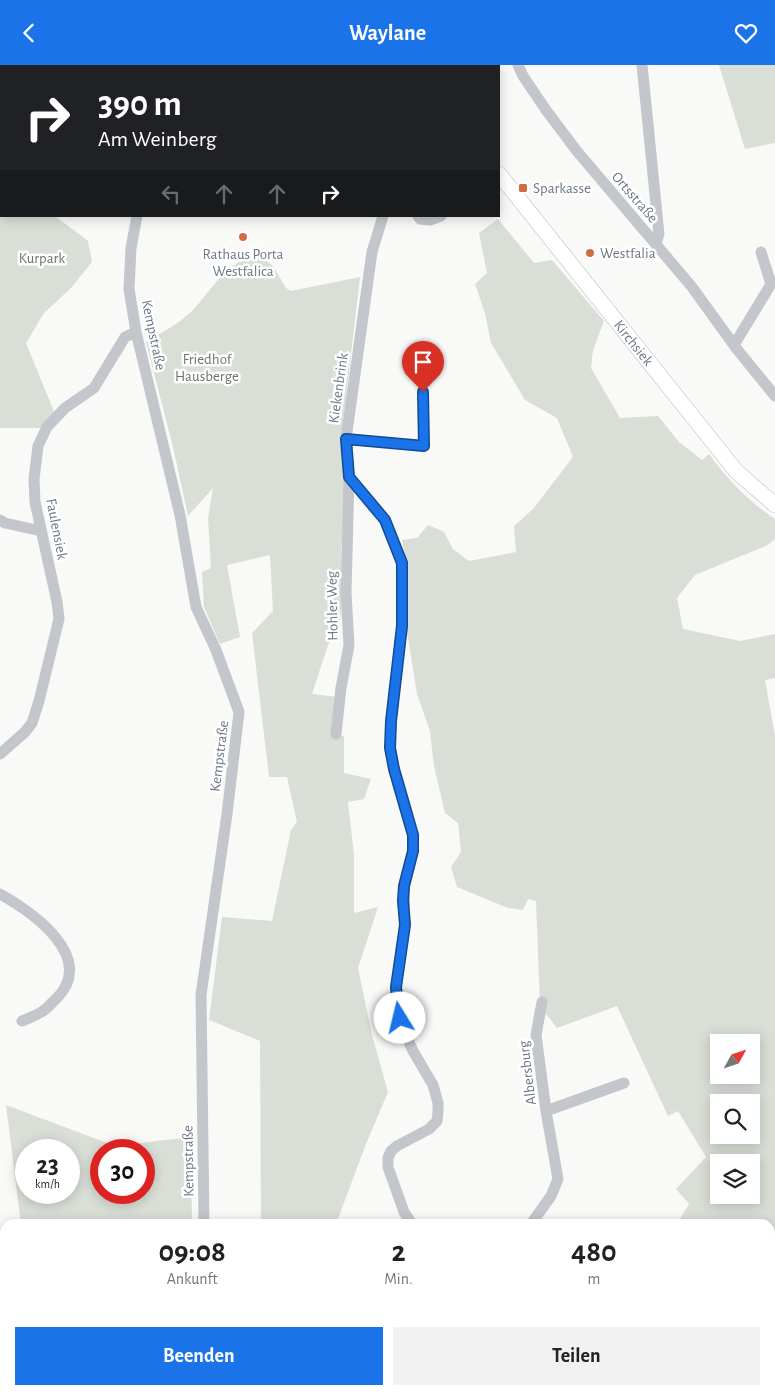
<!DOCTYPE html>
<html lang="de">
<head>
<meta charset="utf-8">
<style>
	:root { --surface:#fff; --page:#f2f2f2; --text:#222; --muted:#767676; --accent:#1a73e8 }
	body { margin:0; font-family:"Alegreya Sans",sans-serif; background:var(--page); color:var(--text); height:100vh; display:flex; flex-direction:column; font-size:19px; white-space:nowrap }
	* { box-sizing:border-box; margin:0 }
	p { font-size:16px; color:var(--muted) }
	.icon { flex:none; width:28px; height:28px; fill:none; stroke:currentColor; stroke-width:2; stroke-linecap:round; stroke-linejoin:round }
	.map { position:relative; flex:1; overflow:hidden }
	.drawer { position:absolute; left:0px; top:1154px; width:775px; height:176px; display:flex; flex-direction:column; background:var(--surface); border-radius:15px 15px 0 0; box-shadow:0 2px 12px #0003 }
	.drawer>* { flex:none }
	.banner { position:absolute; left:0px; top:0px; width:500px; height:152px; box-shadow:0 2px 12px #0003; background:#202124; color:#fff; overflow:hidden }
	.needle { width:32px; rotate:50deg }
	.fabs { position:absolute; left:710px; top:969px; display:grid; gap:10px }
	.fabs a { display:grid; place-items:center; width:50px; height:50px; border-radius:0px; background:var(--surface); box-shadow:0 2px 12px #0003; font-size:25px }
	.speed { position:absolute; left:15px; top:1074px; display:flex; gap:10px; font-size:25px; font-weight:700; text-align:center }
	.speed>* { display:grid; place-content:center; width:65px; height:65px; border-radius:50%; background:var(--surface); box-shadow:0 2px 12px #0003; line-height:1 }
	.speed small { font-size:12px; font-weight:400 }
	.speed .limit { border:8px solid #d22; background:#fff; color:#111 }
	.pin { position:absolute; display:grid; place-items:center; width:42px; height:42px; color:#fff; margin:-51px -21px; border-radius:50% 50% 50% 0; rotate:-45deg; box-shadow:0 0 5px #0007 }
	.pin .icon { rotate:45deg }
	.me { position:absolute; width:55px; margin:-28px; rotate:351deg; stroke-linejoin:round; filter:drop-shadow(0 0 4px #0008) }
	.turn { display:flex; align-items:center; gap:18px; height:105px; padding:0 15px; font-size:22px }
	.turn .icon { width:65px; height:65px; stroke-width:2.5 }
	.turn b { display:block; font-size:35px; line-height:42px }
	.lanes { display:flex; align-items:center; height:48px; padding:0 15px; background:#0003; justify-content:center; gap:25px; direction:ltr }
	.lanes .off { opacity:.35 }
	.eta { display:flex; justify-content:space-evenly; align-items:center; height:85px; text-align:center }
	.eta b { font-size:30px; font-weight:700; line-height:35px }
	.action { display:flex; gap:10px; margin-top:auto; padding:10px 15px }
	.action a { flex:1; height:58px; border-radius:0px; background:var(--accent); color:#fff; font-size:20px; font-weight:700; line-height:58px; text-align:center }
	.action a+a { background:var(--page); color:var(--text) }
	header { display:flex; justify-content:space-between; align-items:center; height:65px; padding:0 15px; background:var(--accent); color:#fff; font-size:22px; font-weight:700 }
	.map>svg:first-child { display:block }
	.green { fill:#d9ded7; fill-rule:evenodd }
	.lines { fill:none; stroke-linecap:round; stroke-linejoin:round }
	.secondary-casing { stroke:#b4b8bd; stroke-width:16 }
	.minor { stroke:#c3c6ca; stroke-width:11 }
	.secondary { stroke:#fff; stroke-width:15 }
	.route-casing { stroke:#114b97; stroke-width:12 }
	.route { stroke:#1a73e8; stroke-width:9 }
	.poi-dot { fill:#cf6d42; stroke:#fff; stroke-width:2 }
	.labels { text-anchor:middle; stroke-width:5; stroke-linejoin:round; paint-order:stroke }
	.poi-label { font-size:15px; fill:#6c7885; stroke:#fff; text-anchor:start }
	.street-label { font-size:15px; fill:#6c7885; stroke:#fff }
	.park-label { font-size:15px; fill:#687866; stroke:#fff }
</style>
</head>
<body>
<header><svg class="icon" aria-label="back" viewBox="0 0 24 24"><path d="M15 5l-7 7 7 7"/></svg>Waylane<svg class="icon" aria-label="heart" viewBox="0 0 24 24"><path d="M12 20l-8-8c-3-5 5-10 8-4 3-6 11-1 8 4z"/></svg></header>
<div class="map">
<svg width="775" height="1329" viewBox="0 0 775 1329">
	<rect width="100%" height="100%" fill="#f9f9f8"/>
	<path class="green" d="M719,0H775V78L745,84Z
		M0,101L1,151H55L88,176L92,197L71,223L44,248L26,278L55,349L43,363H0Z
		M498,154L534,198L552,195L604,256L593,285L591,303L620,353L658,351L679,377L702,395L709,389C728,415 748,436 775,454V474L766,481L695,510L677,533L683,564L740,576L775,569V613L765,615L775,671V1329H716L715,1325H770V1159H677L689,1139L676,1124L706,1092L678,1046L668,1051L617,941L557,963L540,941L536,836L528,834L523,845L508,843L457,822L451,802L461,787L458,758L445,748L434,701L430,666L417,629L406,561L408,505L402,475L417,473L428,460L444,467L453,484L469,496L516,487L514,461L533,444L573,392L557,353L525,335L491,278L485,248L475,219L487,208L479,168ZM719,978H751V1010H719ZM719,1038H751V1070H719ZM719,1098H751V1130H719Z
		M257,188L273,201L286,223L291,226L360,212L342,367V401L345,435L341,486V548L339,561L328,580L312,629L338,632L332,669L344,671V708L371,714L364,734L348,737L354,790V848L378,842L358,903L372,970L388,1027L366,1079L336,1159H261L260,976L209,955L222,852L272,856L291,765L297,757L287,712H269L252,568L273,546L270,490L227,500L240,572L220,579L204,542L202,507L211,503L208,453L213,423L188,451L173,382L146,277C163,267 180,258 194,244C215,220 225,200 257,188Z
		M6,1040L115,1081L191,1072L192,1159H21ZM26,1085H69V1128H26ZM101,1085H144V1128H101Z
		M5,1241V1325H64L65,1329H0V1250Z"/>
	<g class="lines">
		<g class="secondary-casing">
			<g id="secondary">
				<path d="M427,0V1"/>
				<path id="s1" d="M499,109L736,406L775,440"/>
			</g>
		</g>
		<path class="minor" d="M281,0V1
			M518,0L523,11L546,45L576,85L692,222L736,283L775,331
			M642,0L659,169L656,179
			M137,151L131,183L129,224L136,267L180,450L196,542L216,585L239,647L227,749L201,930L204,1159
			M418,151L420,154L430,155L441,151
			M734,280L771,219L761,187
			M346,374L424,381L423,327
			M349,412L385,455L402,498V561L391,656L390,683L394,704L413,770V786L404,821L405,860L396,922L397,942L403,964L413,986L433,1020L438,1038V1047L437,1056L429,1064L397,1081L391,1086L388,1093V1102L404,1147L412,1159
			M0,455L5,458L41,466
			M336,669L341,623L349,580L346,528L349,412L346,374L372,187L383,151
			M0,689L25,667L32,658L39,636L59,554L57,537L35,437L34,414L38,381L47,362L65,343L94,323L125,272L136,267
			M0,829C32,847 97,892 57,933C52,937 48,943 43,946C37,950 29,953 22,956
			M546,1046L624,1018
			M531,1159L551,1131L558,1114L546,1046L536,970L542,937
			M239,1325L241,1329
			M558,1325L560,1329
			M123,1329L130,1325
			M320,1329L326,1325
			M619,1329L625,1325"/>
		<use href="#secondary" class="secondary"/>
	</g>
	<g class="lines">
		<g class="route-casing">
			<path id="route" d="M400,953L398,942L396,922L405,860L403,836L404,821L413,786V770L394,704L390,683L391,656L402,561V498L385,455L349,412L346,374L424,381L423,327"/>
		</g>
		<use href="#route" class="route"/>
	</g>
	<g class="poi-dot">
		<rect x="518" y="118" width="10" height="10" rx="2.5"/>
		<circle cx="243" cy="172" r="5"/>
		<circle cx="590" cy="188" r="5"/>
	</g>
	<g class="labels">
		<g class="poi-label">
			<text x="533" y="128">Sparkasse</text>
			<text x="600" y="193">Westfalia</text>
			<text x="243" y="194" text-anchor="middle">Rathaus Porta<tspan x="243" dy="17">Westfalica</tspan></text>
		</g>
		<g class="street-label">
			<text transform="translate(635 132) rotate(49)" y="5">Ortsstraße</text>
			<text transform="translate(154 270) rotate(78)" y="5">Kempstraße</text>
			<text dy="5" stroke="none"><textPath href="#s1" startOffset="216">Kirchsiek</textPath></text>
			<text transform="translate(338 323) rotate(-82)" y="5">Kiekenbrink</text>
			<text transform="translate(57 464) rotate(79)" y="5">Faulensiek</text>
			<text transform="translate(332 541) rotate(-91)" y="5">Hohler Weg</text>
			<text transform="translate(219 691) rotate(-83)" y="5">Kempstraße</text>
			<text transform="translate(527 1008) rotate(-97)" y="5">Albersburg</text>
			<text transform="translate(188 1096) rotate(-91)" y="5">Kempstraße</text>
		</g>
		<g class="park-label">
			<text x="42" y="198">Kurpark</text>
			<text x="207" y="299">Friedhof<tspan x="207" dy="17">Hausberge</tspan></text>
		</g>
	</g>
</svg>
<div class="fabs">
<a><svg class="needle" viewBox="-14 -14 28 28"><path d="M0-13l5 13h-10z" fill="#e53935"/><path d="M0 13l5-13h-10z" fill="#767676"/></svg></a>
<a><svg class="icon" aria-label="search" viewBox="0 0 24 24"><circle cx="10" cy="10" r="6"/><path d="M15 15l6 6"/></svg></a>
<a><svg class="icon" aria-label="layers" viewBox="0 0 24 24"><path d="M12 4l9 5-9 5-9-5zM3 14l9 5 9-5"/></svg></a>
</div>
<div class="speed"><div>23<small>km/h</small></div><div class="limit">30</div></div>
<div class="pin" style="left:423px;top:327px;background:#d93025"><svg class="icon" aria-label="arrive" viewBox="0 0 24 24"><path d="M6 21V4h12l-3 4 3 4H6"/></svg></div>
<svg class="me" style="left:400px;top:953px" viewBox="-20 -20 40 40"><circle r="19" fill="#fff"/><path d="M0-13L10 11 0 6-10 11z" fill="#1a73e8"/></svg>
<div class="banner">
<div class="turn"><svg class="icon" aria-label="right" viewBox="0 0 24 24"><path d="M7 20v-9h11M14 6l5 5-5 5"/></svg><div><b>390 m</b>Am Weinberg</div></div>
<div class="lanes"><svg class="icon off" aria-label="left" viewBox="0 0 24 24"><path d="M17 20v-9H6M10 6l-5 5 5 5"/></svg><svg class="icon off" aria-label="ahead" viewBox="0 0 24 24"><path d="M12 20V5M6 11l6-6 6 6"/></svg><svg class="icon off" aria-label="ahead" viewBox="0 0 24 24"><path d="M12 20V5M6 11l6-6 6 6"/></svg><svg class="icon" aria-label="right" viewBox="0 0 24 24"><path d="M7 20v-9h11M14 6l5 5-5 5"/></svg></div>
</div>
<section class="drawer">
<div class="eta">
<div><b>09:08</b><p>Ankunft</p></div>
<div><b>2</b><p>Min.</p></div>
<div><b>480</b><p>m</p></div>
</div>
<div class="action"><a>Beenden</a><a>Teilen</a></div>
</section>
</div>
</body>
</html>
